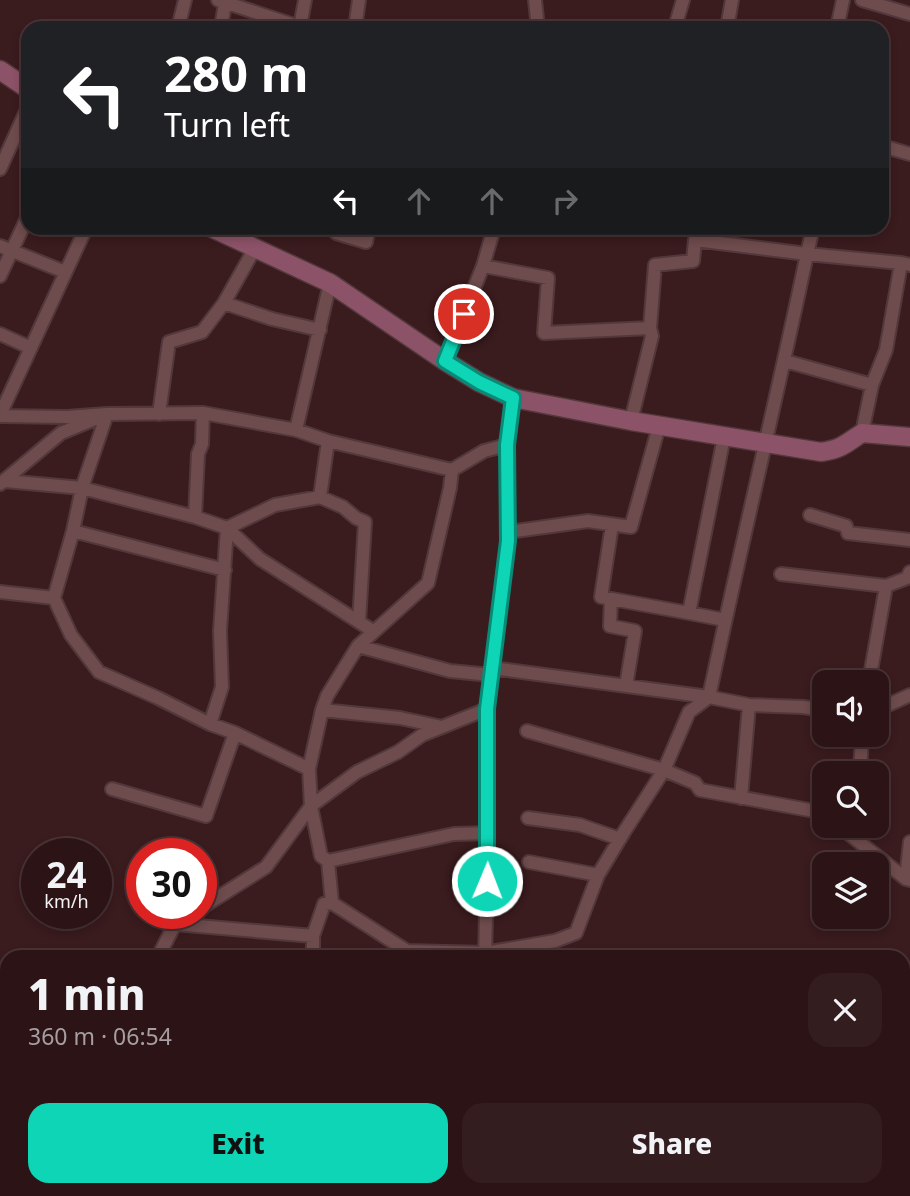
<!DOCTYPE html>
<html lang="en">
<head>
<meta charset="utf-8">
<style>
	:root { --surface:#2c1416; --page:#341d1f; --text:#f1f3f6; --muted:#a69ea1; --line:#483335; --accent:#0dd5b5 }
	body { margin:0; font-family:"Noto Sans",sans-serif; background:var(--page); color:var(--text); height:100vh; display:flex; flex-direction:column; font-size:26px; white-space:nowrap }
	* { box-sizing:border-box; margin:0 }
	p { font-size:23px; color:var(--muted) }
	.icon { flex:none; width:38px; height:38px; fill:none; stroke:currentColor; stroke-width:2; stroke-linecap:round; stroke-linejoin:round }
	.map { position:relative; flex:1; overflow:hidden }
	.details { position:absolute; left:0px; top:950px; width:910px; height:247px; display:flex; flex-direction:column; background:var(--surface); border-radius:21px 21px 0 0; box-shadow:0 4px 10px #0003,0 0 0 2px var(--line) }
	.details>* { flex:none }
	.guide { position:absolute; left:21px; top:21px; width:868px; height:214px; border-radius:21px; box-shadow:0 4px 10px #0003,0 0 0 2px var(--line); background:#202124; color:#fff; overflow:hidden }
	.fabs { position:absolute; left:812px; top:670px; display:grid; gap:14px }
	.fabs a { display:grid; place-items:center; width:77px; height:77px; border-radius:14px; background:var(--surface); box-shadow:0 4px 10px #0003,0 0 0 2px var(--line); font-size:35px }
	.speed { position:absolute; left:21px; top:838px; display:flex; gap:14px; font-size:35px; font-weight:700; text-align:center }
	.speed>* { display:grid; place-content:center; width:91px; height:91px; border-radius:50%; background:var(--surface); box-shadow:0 4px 10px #0003,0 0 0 2px var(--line); line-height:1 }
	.speed small { font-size:18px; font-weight:400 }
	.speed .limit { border:10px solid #d22; background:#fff; color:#111 }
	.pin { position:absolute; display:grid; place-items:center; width:60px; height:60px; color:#fff; margin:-30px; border:4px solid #fff; border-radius:50%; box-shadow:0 2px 7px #0007 }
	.me { position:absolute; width:77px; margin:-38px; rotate:1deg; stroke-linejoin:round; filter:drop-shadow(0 0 5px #0008) }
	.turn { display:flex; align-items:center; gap:24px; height:147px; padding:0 28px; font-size:32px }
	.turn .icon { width:91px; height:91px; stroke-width:2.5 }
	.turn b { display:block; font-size:49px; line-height:60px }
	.lanes { display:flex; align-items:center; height:66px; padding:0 28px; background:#0003; justify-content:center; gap:35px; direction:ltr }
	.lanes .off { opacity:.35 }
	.round { display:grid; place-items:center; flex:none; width:74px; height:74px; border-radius:21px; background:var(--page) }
	.overview { display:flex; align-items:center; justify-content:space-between; height:119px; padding:0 28px }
	h1 { font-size:42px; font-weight:800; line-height:52px }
	.button { display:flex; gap:14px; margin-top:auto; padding:14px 28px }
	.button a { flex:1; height:80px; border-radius:21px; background:var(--accent); color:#111; font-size:28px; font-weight:800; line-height:80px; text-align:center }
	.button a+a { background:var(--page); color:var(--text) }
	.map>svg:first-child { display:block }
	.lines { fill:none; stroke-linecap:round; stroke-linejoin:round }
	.street-casing { stroke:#52383b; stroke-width:16 }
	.secondary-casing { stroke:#52383b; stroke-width:21 }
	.street { stroke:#6e4b4c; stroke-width:12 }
	.secondary { stroke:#8c5268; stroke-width:18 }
	.route-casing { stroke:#088a76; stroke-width:18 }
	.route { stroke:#0dd5b5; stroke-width:12 }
</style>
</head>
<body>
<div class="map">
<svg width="910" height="1196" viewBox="0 0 910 1196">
	<rect width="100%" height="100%" fill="#3a1b1e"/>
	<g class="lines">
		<g class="street-casing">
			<path id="street" d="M218,0L300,27L305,0
				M535,0L538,28
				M862,0L910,14
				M178,28L185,0
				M221,28L225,3
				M355,28L359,0
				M668,28L675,27L683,0
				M727,28L732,0
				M837,28L843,0
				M882,146L910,154
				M0,169L28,107
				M336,233L366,242L369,228
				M0,246L65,272
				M483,266L548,278L544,333L650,328
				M0,276L28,216
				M224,303L272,319L320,330
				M0,334L31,348
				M445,361L483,266L494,228
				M785,361L872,385
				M159,414L169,342L202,332L224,303L255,248
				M0,415L86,228
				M0,416L67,417L107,414L82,488L73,531L54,598L71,635L99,672L158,698L210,724L235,733L309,769
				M631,421L652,336L650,328L655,265L693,261L695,240L807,254L813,228
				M296,430L330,283
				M862,433L872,385L886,350L901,263L910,265
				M724,437L689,613L725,620
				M452,470L450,488L428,583L358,646L327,696L322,710L309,769L311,806L321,856L328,861L332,903L407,951L485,953L555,941L576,933L598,875L624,832L664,770L689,712L709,697C740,549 776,402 807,254L901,263
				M5,481L82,488L195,517L227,528L260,559L373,631
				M0,484L61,433L107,414L203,413L296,430L328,441L452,470L484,451L507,445
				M320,497L343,507L356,518L365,522L359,622
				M810,515L846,526L848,533L910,540
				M195,517L198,454L202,444L203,413
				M612,525L601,597L689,613
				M73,531L225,570
				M508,532L588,521L631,527L659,426
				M781,574L886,586L869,682
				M886,586L907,578L910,572
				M0,592L54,598
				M611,599L610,626L635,631L626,686
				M358,646L450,671L491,675
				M492,668L709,697L749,705L803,707L824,710
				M322,710L400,718L442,727
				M877,710L910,695
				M210,724L222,687L220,631L227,528L275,505L320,497L328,441
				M527,731L664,770L695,783L700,790L820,812L824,815
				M860,774L862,735
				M112,789L206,816L235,733
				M741,798L749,705
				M528,818L580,825L620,839
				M839,826L906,879
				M910,842L906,879L910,880
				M328,861L454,834L488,833
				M529,862L598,875
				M201,908L266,867L311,806L357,772L398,752L422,735L487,709
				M175,924L313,936
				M158,957L175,924L193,914
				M313,957V936L324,904L332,903
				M485,957L488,833L487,709L508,541L507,445L513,398
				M0,988L7,989
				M436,1196L437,1190
				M499,1196L500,1190"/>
		</g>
		<g class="secondary-casing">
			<path id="secondary" d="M0,70L28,89
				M212,228L330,283L445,361L479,382L513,398L631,421L821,452C842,449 845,444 862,433L910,437"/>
		</g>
		<use href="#street" class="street"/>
		<use href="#secondary" class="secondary"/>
	</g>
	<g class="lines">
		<g class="route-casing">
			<path id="route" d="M464,314L445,361L479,382L513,398L507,445L508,541L487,709V881"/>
		</g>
		<use href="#route" class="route"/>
	</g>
</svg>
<div class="fabs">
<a><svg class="icon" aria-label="sound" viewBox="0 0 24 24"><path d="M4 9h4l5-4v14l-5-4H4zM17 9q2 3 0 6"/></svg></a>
<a><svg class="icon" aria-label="search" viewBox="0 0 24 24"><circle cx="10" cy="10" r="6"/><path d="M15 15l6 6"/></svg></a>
<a><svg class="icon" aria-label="layers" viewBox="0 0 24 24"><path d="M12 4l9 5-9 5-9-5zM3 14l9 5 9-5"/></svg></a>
</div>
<div class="speed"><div>24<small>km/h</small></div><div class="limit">30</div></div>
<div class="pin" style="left:464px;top:314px;background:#d93025"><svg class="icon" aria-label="arrive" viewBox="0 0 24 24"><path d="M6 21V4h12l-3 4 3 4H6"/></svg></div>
<svg class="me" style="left:487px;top:881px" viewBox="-20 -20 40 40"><circle r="17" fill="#0dd5b5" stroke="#fff" stroke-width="3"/><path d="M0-11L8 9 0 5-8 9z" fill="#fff"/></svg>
<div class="guide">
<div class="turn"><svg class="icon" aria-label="left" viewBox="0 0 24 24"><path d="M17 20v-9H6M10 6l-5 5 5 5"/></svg><div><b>280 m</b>Turn left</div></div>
<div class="lanes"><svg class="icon" aria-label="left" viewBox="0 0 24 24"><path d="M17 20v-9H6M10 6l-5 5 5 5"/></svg><svg class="icon off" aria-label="ahead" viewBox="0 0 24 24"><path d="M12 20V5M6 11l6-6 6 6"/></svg><svg class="icon off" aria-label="ahead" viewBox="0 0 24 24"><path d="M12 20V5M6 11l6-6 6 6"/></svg><svg class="icon off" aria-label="right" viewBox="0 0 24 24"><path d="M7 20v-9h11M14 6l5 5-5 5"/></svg></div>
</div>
<section class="details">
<div class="overview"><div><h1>1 min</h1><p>360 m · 06:54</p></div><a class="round"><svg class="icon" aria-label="close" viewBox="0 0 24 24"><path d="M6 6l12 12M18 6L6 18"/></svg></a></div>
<div class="button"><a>Exit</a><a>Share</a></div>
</section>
</div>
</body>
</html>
